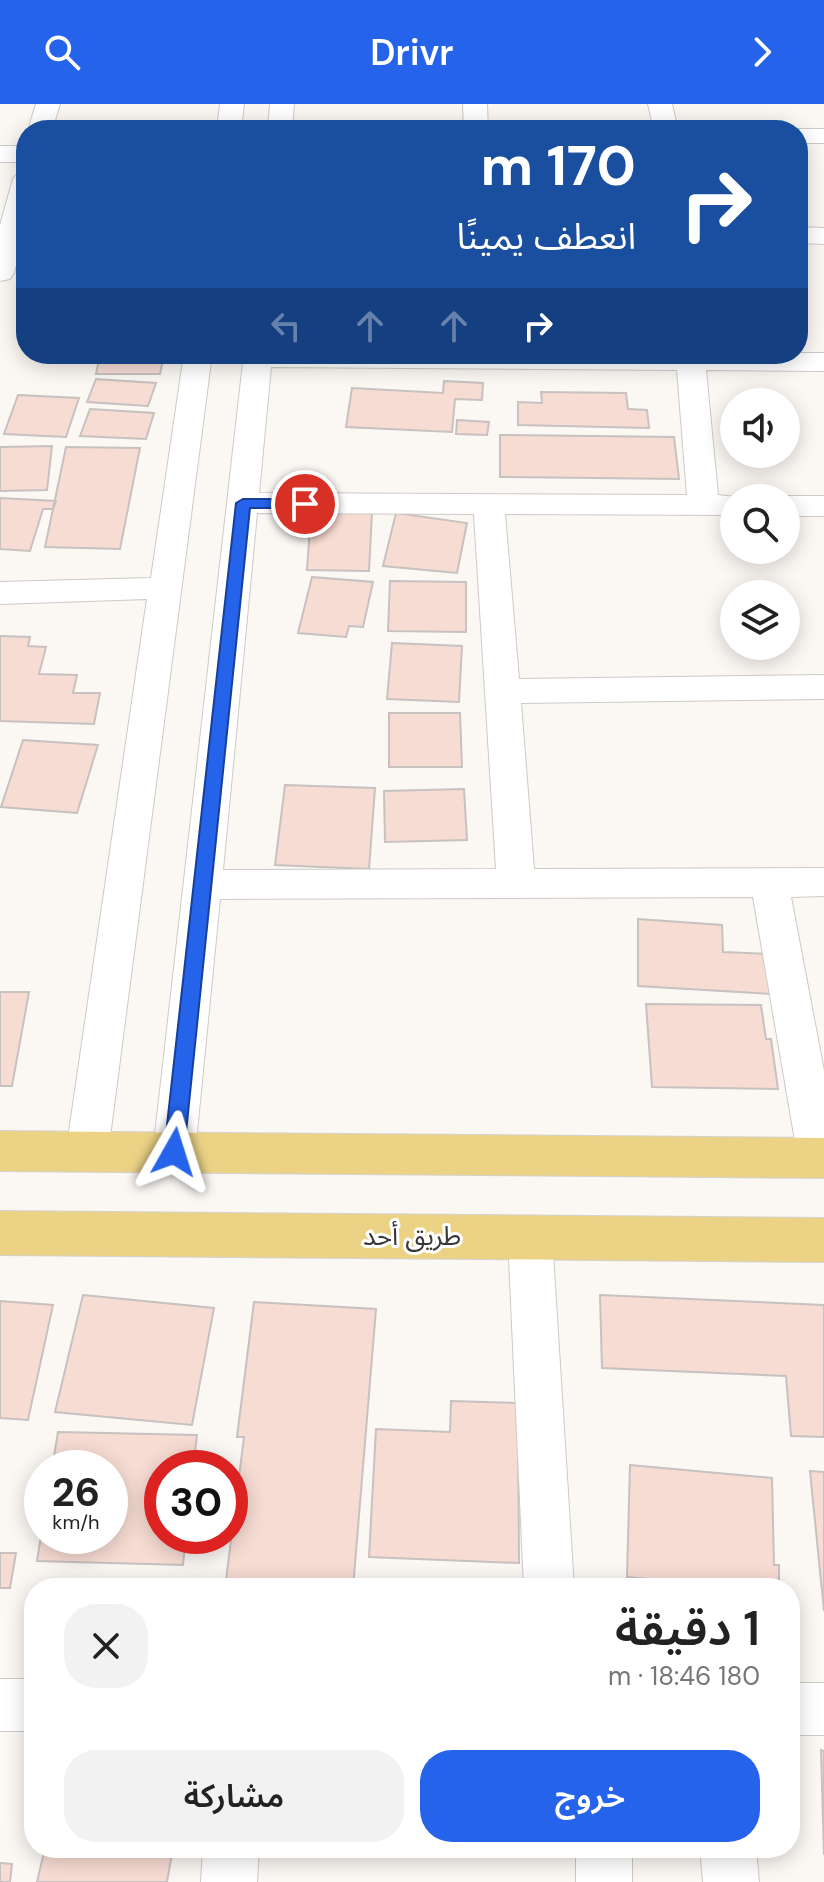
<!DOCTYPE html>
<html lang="ar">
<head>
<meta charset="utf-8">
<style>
	:root { --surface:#fff; --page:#f2f2f2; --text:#222; --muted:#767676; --accent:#2563eb }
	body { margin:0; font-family:"DM Sans","Noto Sans Arabic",sans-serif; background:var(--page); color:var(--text); direction:rtl; height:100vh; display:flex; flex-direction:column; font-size:30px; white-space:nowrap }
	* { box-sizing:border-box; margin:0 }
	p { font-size:26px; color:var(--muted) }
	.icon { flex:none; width:44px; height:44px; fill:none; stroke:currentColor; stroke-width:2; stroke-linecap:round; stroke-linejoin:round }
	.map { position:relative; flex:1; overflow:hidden; direction:ltr }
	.drawer { position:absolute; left:24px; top:1474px; width:776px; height:280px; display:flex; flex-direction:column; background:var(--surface); border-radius:32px; box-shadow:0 4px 20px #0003; direction:rtl }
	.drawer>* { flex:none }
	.top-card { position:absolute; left:16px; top:16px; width:792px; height:244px; border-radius:32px; box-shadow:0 4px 20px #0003; direction:rtl; background:#1a4fa0; color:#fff; overflow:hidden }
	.tools { position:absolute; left:720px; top:284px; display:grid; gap:16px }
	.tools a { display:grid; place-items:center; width:80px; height:80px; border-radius:50%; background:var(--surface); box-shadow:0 4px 20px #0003; font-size:40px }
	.speed { position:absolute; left:24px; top:1346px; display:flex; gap:16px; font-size:40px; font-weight:700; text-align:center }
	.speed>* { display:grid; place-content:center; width:104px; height:104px; border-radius:50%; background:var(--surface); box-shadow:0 4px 20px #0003; line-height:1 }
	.speed small { font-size:20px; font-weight:400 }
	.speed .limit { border:12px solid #d22; background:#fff; color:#111 }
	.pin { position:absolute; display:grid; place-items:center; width:68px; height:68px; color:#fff; margin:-34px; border:4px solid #fff; border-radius:50%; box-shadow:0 2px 8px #0007 }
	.me { position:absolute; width:88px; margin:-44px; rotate:6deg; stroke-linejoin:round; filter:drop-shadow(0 0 6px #0008) }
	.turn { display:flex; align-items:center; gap:28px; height:168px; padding:0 40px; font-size:36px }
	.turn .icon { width:104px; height:104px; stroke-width:2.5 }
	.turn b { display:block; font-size:56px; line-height:68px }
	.lanes { display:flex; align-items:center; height:76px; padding:0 40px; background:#0003; justify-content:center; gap:40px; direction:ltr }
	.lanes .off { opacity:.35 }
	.round { display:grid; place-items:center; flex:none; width:84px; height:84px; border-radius:32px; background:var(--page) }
	.overview { display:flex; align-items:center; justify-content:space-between; height:136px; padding:0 40px }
	h1 { font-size:48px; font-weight:600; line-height:60px }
	.cta { display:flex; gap:16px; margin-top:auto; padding:16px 40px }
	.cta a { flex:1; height:92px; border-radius:32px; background:var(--accent); color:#fff; font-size:32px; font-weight:600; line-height:92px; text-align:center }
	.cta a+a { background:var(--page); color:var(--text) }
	header { display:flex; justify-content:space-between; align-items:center; height:104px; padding:0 40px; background:var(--accent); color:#fff; font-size:36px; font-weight:600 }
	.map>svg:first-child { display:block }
	.building { fill:#f7dcd3; stroke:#c7c1c0; stroke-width:2 }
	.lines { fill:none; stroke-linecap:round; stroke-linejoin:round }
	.street-casing { stroke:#cecac6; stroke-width:2 }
	.primary-casing { stroke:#d3d3d3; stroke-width:2 }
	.street { fill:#fff; fill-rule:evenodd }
	.primary { fill:#ebd285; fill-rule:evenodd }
	.route { fill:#2563eb; stroke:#184099; stroke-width:2 }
	.labels { text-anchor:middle; stroke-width:6; stroke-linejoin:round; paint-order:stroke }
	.street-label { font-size:26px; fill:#393836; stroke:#fff }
</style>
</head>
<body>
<header><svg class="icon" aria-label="forward" viewBox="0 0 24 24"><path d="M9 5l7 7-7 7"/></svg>Drivr<svg class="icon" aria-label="search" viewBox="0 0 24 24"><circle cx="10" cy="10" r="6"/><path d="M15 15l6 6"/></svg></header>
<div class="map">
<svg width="824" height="1778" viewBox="0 0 824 1778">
	<rect width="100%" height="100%" fill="#fbf7f3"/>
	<path class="building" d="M100,250H164L160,270H96Z
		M96,275L156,279L148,302L87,298Z
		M444,277L483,279L482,296L455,295L452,328L346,323L352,284L443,289Z
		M541,288L626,289L628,305L647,306L649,324L518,321V298L542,299Z
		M18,291L79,294L66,333L4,330Z
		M90,305L154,309L146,335L80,332Z
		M457,316L489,318L487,331L456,330Z
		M500,331L674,333L679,375L500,373Z
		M52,342L47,386L0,387V343Z
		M66,343L140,344L120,445L45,443Z
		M0,394L56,397L53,405H43L30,447L0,445Z
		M311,408L372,409L369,467L307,466Z
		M396,409L467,419L457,469L383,462Z
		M312,473L373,478L363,523L349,522L346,533L298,529Z
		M390,477L466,478V528L388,527Z
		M0,532L30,533L28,542L46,543L39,570L77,571L73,589H100L94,620L0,617Z
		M392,539L462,542L459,598L387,595Z
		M389,609H460L462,663H389Z
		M23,636L98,641L77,709L1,703Z
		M285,681L375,684L369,765L275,761Z
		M464,685L467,736L385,738L384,687Z
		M638,815L722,821L723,848L768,850L771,890L638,882Z
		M0,888H29L12,982H0Z
		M646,900L761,901L766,935H771L778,985L652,983Z
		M83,1191L214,1204L192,1321L55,1308Z
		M600,1191L824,1201V1333L791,1332L786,1272L602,1264Z
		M0,1197L53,1201L28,1316L0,1314Z
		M254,1198L376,1205L353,1484H225L244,1333H237Z
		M451,1297L518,1299L519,1459L369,1453L376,1325L450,1328Z
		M58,1328L197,1331L193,1364H162V1432H186L183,1461L37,1457L42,1426V1432H110V1364H52Z
		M630,1361L772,1374L774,1461H779V1484H682V1478L627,1473Z
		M810,1367L824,1368V1507Z
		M0,1449H16L10,1484H0Z
		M821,1646L824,1647V1751Z
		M45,1744H173L167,1778H37Z
		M0,1759L12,1760L10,1778H0Z"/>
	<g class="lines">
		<g class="street-casing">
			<path id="street" d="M36,0H60L52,26H28Z
				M220,0H244L241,26H217Z
				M270,0H294L292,26H268Z
				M463,0H487L488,26H464Z
				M648,0H672L678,26H654Z
				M798,25H824V39H798V26H792Z
				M0,42H26V58H0Z
				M26,67V123L14,169L10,175L0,177V121L13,75L17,70Z
				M798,123L824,124V140L798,139Z
				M824,249V267L706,266L718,391L745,394H734V411L505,410L519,575L824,571V595L521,599L534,765L824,764V792L791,793L824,967V1071L819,1072L804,1067L798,1054L753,793L220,795L195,1048L189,1061L174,1066L159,1061L153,1048L244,250ZM271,263L677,266L687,391L259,389ZM257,409L474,410L496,765L223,766Z
				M184,250H212L108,1048L102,1061L87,1066L72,1061L66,1048L147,495L0,500V478L151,474Z
				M786,392H824V412H786V394H779Z
				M530,1113L546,1119L552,1133L574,1484H524L508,1133L514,1119Z
				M0,1575H34V1627H0Z
				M790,1579H824V1631H790Z
				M203,1744H259L257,1778H201Z
				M576,1744H632V1778H576Z
				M700,1744H756L759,1778H703Z"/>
		</g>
		<g class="primary-casing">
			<path id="primary" d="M0,1027L824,1034V1074L0,1067Z
				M0,1107L824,1114V1158L0,1151Z"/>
		</g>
		<use href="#street" class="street"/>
		<use href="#primary" class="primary"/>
	</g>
	<path class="route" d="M243,395H305L312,400L305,404H250L184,1048L181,1054L174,1057L167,1054L164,1048L236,399Z"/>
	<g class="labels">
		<g class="street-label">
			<text x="412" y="1141">طريق أحد</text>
		</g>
	</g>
</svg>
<div class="tools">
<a><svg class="icon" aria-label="sound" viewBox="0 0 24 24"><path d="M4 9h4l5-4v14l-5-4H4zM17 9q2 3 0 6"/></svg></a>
<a><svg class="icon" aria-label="search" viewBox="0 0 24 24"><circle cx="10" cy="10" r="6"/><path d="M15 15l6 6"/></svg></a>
<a><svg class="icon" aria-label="layers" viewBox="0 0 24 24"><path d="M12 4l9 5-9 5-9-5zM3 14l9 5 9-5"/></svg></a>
</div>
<div class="speed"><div>26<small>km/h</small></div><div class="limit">30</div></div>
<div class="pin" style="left:305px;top:400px;background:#d93025"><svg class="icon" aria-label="arrive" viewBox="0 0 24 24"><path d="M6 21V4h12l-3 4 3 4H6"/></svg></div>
<svg class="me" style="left:174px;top:1048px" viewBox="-20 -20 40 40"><path d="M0-17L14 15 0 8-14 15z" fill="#2563eb" stroke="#fff" stroke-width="4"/></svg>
<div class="top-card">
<div class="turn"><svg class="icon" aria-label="right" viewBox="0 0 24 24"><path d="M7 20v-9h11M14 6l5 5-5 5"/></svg><div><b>170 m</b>انعطف يمينًا</div></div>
<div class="lanes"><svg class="icon off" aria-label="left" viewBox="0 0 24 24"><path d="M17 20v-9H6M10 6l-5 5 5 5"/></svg><svg class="icon off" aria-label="ahead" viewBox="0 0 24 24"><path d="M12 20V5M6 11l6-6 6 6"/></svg><svg class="icon off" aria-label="ahead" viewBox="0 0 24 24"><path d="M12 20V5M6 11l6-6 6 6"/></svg><svg class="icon" aria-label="right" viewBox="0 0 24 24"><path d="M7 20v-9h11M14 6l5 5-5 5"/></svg></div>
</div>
<section class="drawer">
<div class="overview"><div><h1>1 دقيقة</h1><p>180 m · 18:46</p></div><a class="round"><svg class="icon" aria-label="close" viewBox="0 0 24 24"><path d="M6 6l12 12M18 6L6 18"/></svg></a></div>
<div class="cta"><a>خروج</a><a>مشاركة</a></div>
</section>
</div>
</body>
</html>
